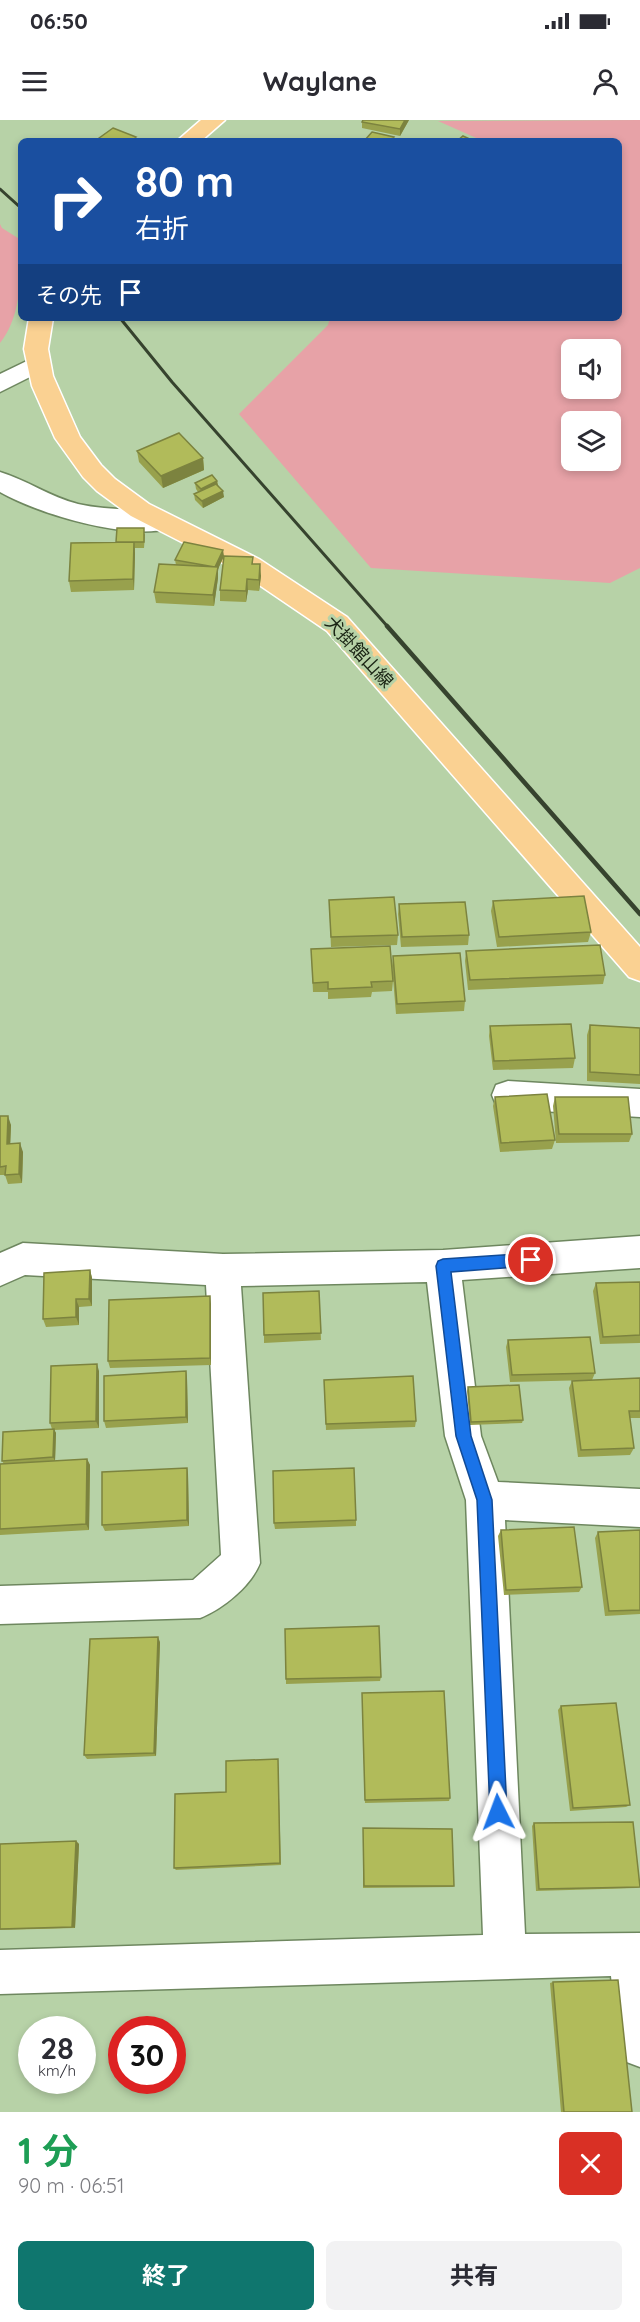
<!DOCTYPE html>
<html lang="ja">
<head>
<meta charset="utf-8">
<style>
	:root { --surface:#fff; --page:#f2f2f3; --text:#2b2b33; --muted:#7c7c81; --accent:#0f766e }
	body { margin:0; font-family:Quicksand,"Noto Sans JP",sans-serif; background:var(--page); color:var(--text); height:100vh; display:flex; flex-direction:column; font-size:22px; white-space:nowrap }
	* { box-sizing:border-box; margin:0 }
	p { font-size:20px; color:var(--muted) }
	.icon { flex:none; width:33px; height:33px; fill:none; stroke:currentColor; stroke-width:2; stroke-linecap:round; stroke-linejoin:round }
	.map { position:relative; height:1992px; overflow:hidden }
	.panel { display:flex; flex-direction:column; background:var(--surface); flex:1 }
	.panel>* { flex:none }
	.guide { position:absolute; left:18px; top:18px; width:604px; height:183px; border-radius:9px; box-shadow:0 3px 9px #0003; background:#1a4fa0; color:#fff; overflow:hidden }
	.tools { position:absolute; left:561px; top:219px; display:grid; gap:12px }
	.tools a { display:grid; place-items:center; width:60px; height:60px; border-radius:9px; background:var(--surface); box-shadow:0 3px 9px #0003; font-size:30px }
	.speed { position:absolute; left:18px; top:1896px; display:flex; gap:12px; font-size:30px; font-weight:700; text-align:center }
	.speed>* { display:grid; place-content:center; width:78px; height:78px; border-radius:50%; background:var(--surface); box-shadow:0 3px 9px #0003; line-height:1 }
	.speed small { font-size:15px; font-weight:400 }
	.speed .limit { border:9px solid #d22; background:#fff; color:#111 }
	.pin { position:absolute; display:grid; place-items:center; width:51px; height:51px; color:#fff; margin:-26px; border:3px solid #fff; border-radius:50%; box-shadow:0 2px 6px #0007 }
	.me { position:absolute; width:66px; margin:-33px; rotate:357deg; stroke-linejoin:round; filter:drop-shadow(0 0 4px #0008) }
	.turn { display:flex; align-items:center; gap:21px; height:126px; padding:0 18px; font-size:27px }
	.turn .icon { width:78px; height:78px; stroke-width:2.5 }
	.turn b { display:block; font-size:42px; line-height:51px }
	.then { display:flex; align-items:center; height:57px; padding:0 18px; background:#0003; gap:12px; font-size:22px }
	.round { display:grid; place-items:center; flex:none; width:63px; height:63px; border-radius:9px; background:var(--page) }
	.head { display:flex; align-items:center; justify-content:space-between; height:102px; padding:0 18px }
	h1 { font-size:36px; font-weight:700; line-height:45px; color:#1e9e55 }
	.primary-button { display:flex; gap:12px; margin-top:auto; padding:12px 18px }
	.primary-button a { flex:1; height:69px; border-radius:9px; background:var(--accent); color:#fff; font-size:24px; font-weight:700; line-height:69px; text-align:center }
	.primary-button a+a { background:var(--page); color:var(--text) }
	.status { display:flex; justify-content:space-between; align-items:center; height:42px; padding:0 30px; background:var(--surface); direction:ltr }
	.status svg { height:16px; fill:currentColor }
	header { display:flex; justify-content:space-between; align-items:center; height:78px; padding:0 18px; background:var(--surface); font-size:27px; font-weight:700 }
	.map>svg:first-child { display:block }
	.green { fill:#e7a2a7; fill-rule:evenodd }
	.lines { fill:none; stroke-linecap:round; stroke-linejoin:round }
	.minor-casing { stroke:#6e875f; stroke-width:3 }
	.major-casing { stroke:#fff; stroke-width:3 }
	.minor { fill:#fff; fill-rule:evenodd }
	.major { fill:#fad192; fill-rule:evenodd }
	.rail-far1 { stroke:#36432e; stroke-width:3 }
	.rail { stroke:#36432e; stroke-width:4.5 }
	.wall { fill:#98a14d }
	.shaded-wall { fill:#7c833f }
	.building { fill:#b1bb5a; stroke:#7c833f; stroke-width:1.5 }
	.route { fill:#1a73e8; stroke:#114b97; stroke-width:1.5 }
	.labels { text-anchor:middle; stroke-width:6; stroke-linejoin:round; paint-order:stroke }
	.street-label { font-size:18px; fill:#192313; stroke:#b7d2a7 }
</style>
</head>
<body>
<div class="status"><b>06:50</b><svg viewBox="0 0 49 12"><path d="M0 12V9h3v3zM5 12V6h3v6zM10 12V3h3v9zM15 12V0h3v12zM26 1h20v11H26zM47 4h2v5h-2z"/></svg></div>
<header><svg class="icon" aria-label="menu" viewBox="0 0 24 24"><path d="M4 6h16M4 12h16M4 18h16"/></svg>Waylane<svg class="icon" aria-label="person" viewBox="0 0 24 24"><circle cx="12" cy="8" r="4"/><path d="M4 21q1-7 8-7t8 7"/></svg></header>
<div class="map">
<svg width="640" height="1992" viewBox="0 0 640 1992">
	<rect width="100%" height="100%" fill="#b7d2a7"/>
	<path class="green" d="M640,0V448L610,463L371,448L239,294L328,205L330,198H620V21H483L438,1ZM572,230H610V268H572ZM572,302H610V340H572Z
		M0,104L2,108L21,120C21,154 22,196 0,223Z"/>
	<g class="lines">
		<g class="minor-casing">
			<path id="minor" d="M35,237L44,240L47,245L44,250L0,272V254Z
				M0,352C27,360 50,377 78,384C108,391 144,388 171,396L175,402L171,408C128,421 39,394 0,372Z
				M508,961L640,969V997L508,989L496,985L492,975L496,965Z
				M640,1116V1148L462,1160L481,1316L498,1362L640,1369V1407L505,1400L525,1814L640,1813V1947L624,1941L618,1925L611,1856L0,1874V1830L483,1815L466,1380L445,1316L427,1162L241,1166L260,1443C251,1466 223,1489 200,1498L0,1504V1466L193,1460L221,1435L206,1165L25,1155L0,1166V1133L23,1123L223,1134L443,1130Z"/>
		</g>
		<g class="major-casing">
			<path id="major" d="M201,0H225L201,21H177Z
				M29,198H53L48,229L53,256L80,317L101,345L115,359L149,384L259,439L347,497L640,827V861L629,857L327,511L240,452L131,396L97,371L83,357L55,318L32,266L24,229Z"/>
		</g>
		<use href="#minor" class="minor"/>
		<use href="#major" class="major"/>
		<path class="rail-far1" d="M0,69L21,88
			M120,198L172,262L388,507"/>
		<path class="rail" d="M387,506L640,794"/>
	</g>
	<path class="wall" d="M409,0L400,16L362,8V2Z
		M137,331L203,338L204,350L163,368L139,342Z
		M217,361L218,365L224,377L203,388L195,380L194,374L198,372L196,369L195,363Z
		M145,414L144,428H135L134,470L71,472L69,461L116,422Z
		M224,436L253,437V444L261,456L259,471L248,470L246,482L220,481V470L224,436L218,449V458L214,486L156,483L154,472L176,445L175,440Z
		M329,780L398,815L397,825L331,827Z
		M493,781L591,812L588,822L497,827L491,791Z
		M399,784L469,815L468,825L401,827L398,794Z
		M311,829L393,861L392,871L372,872L371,877L328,879V872H313Z
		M466,831L605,855L603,864L468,870L465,841Z
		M393,836L465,881L464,891L396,894L392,846Z
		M590,905L640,908V964L587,961V915Z
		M490,906L575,938L573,948L493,950L489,916Z
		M495,977L555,1020L552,1029L500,1032L493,986Z
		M555,977L632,1014L629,1022L556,1023L553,986Z
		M0,996L11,1005L10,1023L23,1032L22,1063L8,1064L5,1055H0Z
		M90,1150L92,1158V1186L79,1187V1205L46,1207L43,1199Z
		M640,1162V1223L600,1224L593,1171L596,1163Z
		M319,1171L321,1220L264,1223V1215Z
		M211,1184V1245L110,1248L108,1241Z
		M508,1220L595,1253L592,1260L510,1262L506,1227Z
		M99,1251V1308L54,1310L56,1313L55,1341L87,1339L90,1345L89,1410L0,1415V1344H4L2,1341L52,1309L50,1303Z
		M186,1251L187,1258L188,1303L106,1308L104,1301Z
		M640,1258V1298H629L634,1328L630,1335L578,1337L569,1268L572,1261Z
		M324,1260L416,1301L415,1307L326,1310Z
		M468,1267L523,1300L522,1303L470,1305L467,1271Z
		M187,1348L188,1354L189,1406L105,1411L102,1405Z
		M356,1400V1406L275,1409L274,1403Z
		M501,1410L582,1467L579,1472L504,1475L498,1416Z
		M640,1410V1494L605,1496L595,1418L598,1412Z
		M160,1522L156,1636L87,1639L84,1635Z
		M381,1557L380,1561L286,1564V1559Z
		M362,1573L450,1678L449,1681L365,1683Z
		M561,1586L630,1685L626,1687L570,1691L558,1590Z
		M278,1643L281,1745L176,1750L174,1748L226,1672Z
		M534,1703L640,1767L636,1768L536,1771L532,1706Z
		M363,1708L454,1766L453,1767L363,1768Z
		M76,1721L79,1724L75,1808L0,1810V1724Z
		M553,1862L632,1992H561L550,1863Z"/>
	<path class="shaded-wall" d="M405,0H409L400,16V9Z
		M203,338L204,350L163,368L161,356Z
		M217,361L218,367L201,375V369Z
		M223,371L224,377L203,388L202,381Z
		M134,422L135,433L134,470L133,459Z
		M223,430L224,436L218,449V458L214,486L213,475L215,448Z
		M260,444L261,456L259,471V460Z
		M247,459L248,470L246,482V471Z
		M8,996L11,1005L10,1032L7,1024Z
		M20,1023L23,1032L22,1063L19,1054Z
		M90,1150L92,1158V1186L89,1179Z
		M210,1176L211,1184V1245L210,1238Z
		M76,1179L79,1187V1205L76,1197Z
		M97,1244L99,1251V1308L96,1301Z
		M186,1251L187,1258L188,1303L186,1297Z
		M54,1309L56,1313L55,1341L53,1337Z
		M87,1339L90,1345L89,1410L86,1404Z
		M187,1348L188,1354L189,1406L187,1400Z
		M158,1517L160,1522L156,1636L154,1633Z
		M76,1721L79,1724L75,1808L72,1807Z"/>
	<path class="building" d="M363,0H405L400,9L362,2Z
		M113,8L136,17L131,21H95Z
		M372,12L394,17L391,21H364Z
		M463,16L474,21H457Z
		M179,313L203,338L161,356L137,331Z
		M212,355L217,361L201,369L195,363Z
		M216,364L223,371L202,381L194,374Z
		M117,408H144V422H116Z
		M134,422L133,459L69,461L71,423Z
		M184,422L223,430L215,447L209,446L175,440Z
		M224,436L253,437L252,444H260L259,460L247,459L246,471L220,470Z
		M159,444L218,447L213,475L154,472Z
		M584,776L591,812L499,817L493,781Z
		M394,777L398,815L331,817L329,780Z
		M465,782L469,815L402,817L399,784Z
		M600,825L605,855L470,860L466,831Z
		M390,826L393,861L371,862L372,867L328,869V862L313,863L311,829Z
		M460,833L465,881L397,884L393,836Z
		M571,904L575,938L494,941L490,906Z
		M590,905L640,908V955L590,952Z
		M547,974L555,1020L501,1023L495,977Z
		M555,977H628L632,1014H559Z
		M0,996H8L7,1024L20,1023L19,1054L5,1055L6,1046L0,1047Z
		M90,1150L89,1179H76V1197L43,1199L44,1153Z
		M640,1162V1215L603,1217L596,1163Z
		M319,1171L321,1213L264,1215L263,1173Z
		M210,1176V1238L108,1241L109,1180Z
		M590,1217L595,1253L512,1255L508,1220Z
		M97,1244L96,1301L50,1303L51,1246Z
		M186,1251V1297L104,1301V1256Z
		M413,1256L416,1301L326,1304L324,1260Z
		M640,1258V1291H629L634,1328L581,1330L572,1261Z
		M519,1265L523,1300L471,1302L468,1267Z
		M54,1309L53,1337L2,1341L3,1312Z
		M87,1339L86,1404L0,1409V1344Z
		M187,1348V1400L102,1405V1352Z
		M354,1348L356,1400L274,1403L273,1351Z
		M574,1407L582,1467L506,1470L501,1410Z
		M640,1410V1490L609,1491L598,1412Z
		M379,1506L381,1557L286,1559L285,1509Z
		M158,1517L154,1633L84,1635L90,1519Z
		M444,1571L450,1678L365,1680L362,1573Z
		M616,1583L630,1685L573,1688L561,1586Z
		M278,1639L280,1743L174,1748L175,1674L226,1672V1641Z
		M633,1702L640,1767L539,1769L534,1703Z
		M363,1708L452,1709L454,1766H364Z
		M76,1721L72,1807L0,1809V1724Z
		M618,1860L632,1992H564L553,1862Z"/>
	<path class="route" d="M531,1133L536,1135L538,1140L536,1144L531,1146L451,1152L471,1316L492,1380L507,1692L504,1698L498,1700L492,1698L490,1692L477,1380L456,1316L436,1146L438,1141L443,1139Z"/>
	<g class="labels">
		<g class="street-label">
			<text transform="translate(359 532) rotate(47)" y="6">犬掛館山線</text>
		</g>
	</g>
</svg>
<div class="tools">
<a><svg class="icon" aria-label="sound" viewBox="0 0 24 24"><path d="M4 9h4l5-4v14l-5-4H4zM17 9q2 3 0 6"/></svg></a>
<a><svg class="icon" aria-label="layers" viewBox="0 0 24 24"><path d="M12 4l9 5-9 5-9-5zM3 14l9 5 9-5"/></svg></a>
</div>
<div class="speed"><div>28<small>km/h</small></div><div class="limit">30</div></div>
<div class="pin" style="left:531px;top:1140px;background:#d93025"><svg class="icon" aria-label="arrive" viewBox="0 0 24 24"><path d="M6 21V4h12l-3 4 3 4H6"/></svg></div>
<svg class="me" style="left:498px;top:1692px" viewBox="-20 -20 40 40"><path d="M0-17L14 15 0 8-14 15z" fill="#1a73e8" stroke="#fff" stroke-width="4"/></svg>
<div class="guide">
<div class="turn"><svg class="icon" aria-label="right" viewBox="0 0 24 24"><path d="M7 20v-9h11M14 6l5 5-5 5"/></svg><div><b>80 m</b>右折</div></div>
<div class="then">その先<svg class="icon" aria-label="arrive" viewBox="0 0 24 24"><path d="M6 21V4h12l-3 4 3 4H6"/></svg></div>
</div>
</div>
<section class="panel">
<div class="head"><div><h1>1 分</h1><p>90 m · 06:51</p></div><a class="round" style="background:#d93025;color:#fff"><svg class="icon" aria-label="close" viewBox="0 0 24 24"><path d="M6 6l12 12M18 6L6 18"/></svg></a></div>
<div class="primary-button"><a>終了</a><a>共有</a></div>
</section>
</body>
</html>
